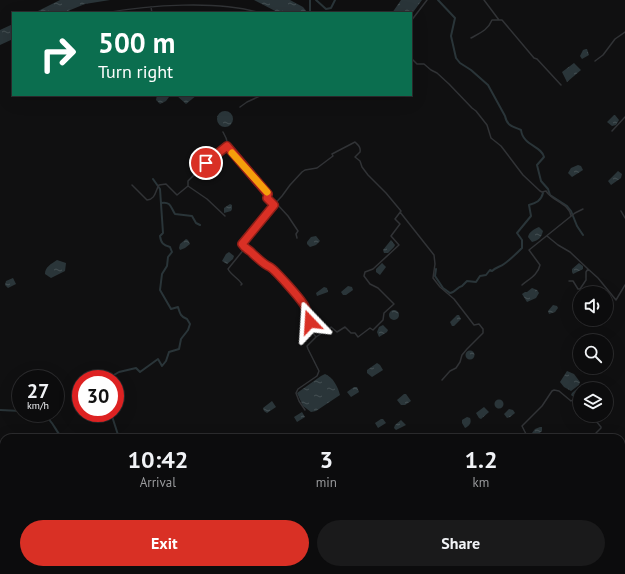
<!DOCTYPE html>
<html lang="en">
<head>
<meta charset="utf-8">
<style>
	:root { --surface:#0c0c0d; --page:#1a1a1b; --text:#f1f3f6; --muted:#9a9b9d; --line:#2c2c2e; --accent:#d93025 }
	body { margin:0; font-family:"PT Sans",sans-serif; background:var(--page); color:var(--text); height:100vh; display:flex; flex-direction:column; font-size:15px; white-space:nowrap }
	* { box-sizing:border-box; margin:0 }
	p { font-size:13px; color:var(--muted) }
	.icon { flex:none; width:22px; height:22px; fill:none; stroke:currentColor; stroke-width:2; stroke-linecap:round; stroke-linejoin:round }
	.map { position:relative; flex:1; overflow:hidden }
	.side { position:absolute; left:0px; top:434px; width:625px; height:140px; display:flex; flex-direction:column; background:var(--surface); border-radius:12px 12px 0 0; box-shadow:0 4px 16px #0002,0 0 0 1px var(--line) }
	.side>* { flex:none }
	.hud { position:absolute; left:12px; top:12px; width:400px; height:84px; border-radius:0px; box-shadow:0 4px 16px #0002,0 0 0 1px var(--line); background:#0b6e4f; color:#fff; overflow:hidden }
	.buttons { position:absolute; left:573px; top:286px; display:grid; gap:8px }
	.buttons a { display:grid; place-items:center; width:40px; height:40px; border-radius:50%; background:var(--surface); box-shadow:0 4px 16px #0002,0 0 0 1px var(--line); font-size:20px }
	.speed { position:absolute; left:12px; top:370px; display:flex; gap:8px; font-size:20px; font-weight:700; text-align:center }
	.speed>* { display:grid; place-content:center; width:52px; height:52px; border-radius:50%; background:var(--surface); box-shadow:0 4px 16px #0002,0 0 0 1px var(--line); line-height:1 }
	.speed small { font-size:10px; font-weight:400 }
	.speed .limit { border:6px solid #d22; background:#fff; color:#111 }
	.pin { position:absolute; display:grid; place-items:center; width:34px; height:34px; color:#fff; margin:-17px; border:2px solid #fff; border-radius:50%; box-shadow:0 1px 4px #0007 }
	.me { position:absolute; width:44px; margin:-22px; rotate:340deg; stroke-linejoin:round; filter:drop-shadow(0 0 3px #0008) }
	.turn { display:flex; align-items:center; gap:14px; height:84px; padding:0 20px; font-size:18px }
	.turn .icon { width:52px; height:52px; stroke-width:2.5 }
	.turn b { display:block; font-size:28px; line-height:34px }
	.eta { display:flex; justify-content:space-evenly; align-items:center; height:68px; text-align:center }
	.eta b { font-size:24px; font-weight:600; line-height:28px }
	.cta { display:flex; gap:8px; margin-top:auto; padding:8px 20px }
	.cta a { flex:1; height:46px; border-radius:24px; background:var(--accent); color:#fff; font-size:16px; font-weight:600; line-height:46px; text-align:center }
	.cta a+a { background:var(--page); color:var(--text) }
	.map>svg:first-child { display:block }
	.water { fill:url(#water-ripples) }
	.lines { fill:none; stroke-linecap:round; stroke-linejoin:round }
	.canal { stroke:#2a3539; stroke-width:2 }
	.minor { stroke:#313336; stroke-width:1.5 }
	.primary { stroke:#4d5155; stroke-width:3.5 }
	.route-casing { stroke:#8d1f18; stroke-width:10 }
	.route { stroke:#d93025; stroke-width:7 }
	.slow { stroke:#f59e0b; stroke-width:7 }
</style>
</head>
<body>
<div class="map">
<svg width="625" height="574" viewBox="0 0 625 574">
	<defs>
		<pattern id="water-ripples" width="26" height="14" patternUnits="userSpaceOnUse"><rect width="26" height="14" fill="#2a3539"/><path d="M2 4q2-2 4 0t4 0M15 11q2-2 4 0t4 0" fill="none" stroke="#465053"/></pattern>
	</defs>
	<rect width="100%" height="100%" fill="#101011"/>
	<path class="water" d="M60,0H110L85,4L63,13H34Z
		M254,0H290L303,7L308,13H279Z
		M401,0H422L411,15V13H392Z
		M13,24V39L0,45V30Z
		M586,49H587L589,55L582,59L580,56L583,50Z
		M574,63L581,70L567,82L562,72Z
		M157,95H168L169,97L166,101L160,104L156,100Z
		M176,95H197L186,104Z
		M217 119a8 8 0 1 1 16 0a8 8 0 1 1-16 0Z
		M614,115H615L619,120L616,125L612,126L607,122Z
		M578,165L581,166L583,170L572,177L568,173L571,168Z
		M618,171L622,174L621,178L611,185L608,181Z
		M230,204L232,205V209L231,211L224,213V208Z
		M539,227L543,231C541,238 539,240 532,242L528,237C529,232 534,229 539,227Z
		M316,236L320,241L316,245L310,247L307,244V242L311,237Z
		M186,239L188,240L190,244L185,248L180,250L179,248L180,244Z
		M391,240L395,245L394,247L388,253H384L383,250Z
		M229,252L234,256L233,259L227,264L222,261L226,254Z
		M57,260L66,263L65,271L51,278L45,274C45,267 51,264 57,260Z
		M382,263L386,267L380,275L376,272V269Z
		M579,263L583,266V269L573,274L572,272V269Z
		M13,278L16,284L8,288L5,285L6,281Z
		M348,286L352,287L353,290L346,295H343L341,292Z
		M324,287L327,288L328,292L317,296L316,293Z
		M532,288L537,290L539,293L536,298L527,302L522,294L525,292H527Z
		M553,305L557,306L558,308L555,312L549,314L548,311Z
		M389 315a5 5 0 1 1 10 0a5 5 0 1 1-10 0Z
		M457,315H459L461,319L454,326H452L450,322Z
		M383,325L388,330L387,332L379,337L377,332L379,327Z
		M465.5 355a4.5 4.5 0 1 1 9 0a4.5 4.5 0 1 1-9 0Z
		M377,363L380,365L383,370L372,377L367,373V370Z
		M567,371L574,374L580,382L579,385L571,391L564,387L560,382Z
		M325,374C333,377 338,387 340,395L316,411L311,412L303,406L297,393L321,376Z
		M581,385L585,389H580V395L575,398L571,395L572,393Z
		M354,387H357L359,392L351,397L347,392Z
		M404,394H406L411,401L405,405H401L397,400Z
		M494.5 404a4.5 4.5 0 1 1 9 0a4.5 4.5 0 1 1-9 0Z
		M272,401L276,407L267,413L264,411L263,408Z
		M484,407L489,412L481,419L479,418L476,413Z
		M509,409L513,410L515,413L510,417L507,418L504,414Z
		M302,412L305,417L297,422L294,417Z
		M467,417L470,418C472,423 469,426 465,428L462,423V420Z
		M381,419H383L386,423L378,428L375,423Z
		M401,420L406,425L396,430L394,428L395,425Z
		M540,427H542V431L535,437L533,436L532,433L535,429Z"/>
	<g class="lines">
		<path class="canal" d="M316,0L326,9L331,8L335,0
			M438,0L455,18L451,36L456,58L460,63L471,70L488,85L505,116C507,126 512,126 521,130C523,146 542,146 544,157L537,165L541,181L548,189L550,195L567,206L571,211L577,226L583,235
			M310,13V0
			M153,179L160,189L163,233
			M161,203C171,201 171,208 175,214L192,216L196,223L200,225
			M436,269L435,276L443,288L450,293C455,293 457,287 462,286L467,281L476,282L480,276L486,275L490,270L492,271C496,267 500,267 504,264C511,259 516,254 522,248V240L517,233L531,216L529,205C536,203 541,201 543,193
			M107,379L119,372L136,368L140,372L158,359L162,366L166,361L169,352L179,349L181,339L188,330L190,324L187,319C181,317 180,314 178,307L171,309L160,290L162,274L167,266L168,257L172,252L170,247C163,245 161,243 160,236L163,233
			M0,410L21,411
			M42,413C52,419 55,430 62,438
			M111,413L119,438
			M109,570V574
			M293,570L296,574
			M218,571H222L226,574
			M78,574H79
			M85,574L86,570
			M136,574L138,570"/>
		<path class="minor" d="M484,0L499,20H502L534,58L537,59L561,85
			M151,7L152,13
			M105,13C148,5 219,0 260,13
			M411,21L427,0
			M471,38C480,33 488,30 492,20H499
			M411,58L417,64H424L431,70L437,73L449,84L472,108L476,111L487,125L491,138L501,146L523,175L540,191L542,192L546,191C552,201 569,203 571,216
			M595,61L603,55L615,39L625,32
			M240,107L247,102L262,95
			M612,131L625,117
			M227,146L265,189L268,194L267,198L274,205
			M132,185L147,200C156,199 155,191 159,185L166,184L177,195L188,186L207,199L225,216
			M188,186V181L204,165L220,153L228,145L226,138L223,132
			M276,203L288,216L298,231L296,234L297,238
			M621,211L625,218
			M400,212L434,255L435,264L433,278L440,287L454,299L474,325L479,324L483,329V333L467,349L462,355L460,362L456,368L450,371L442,380
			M547,236L558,245L570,252L588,269L586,272V280L580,289H578L573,281H569
			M245,248L242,244L255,230L268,211L282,196L290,185L302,172L305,170L317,168L333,156L332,154L355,142C358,145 361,147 360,152L355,157L360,161L362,167L368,175L386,193L401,211L395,219L400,224L391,236L399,245L373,269L365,272L364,276L370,284L378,288L394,304L384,313L383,320L373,330L370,328L358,337L355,333H351L345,327L337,332L331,327L316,337
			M588,269L598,278L616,300L625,285
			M241,285L242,284C238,278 231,275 228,269L245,248L251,251L257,258L266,266L274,270L281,279L286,282L305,307L311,326L310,329L316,337L307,346L308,349L319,371L317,376L298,389L296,393L299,401L305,410
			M522,285C529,279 538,275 540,265L529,250L575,213L583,209
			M591,415L601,427V428L596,433L598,438
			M528,438L522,426L542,406L552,391L554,390L559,391L571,401L574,399L580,406"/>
		<path class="primary" d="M0,565L5,571L12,574"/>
	</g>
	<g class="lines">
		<g class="route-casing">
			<path id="route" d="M206,163L227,146L268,194L267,198L274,205L242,244C245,249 249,249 253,254C259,259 263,264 270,267C275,270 303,301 305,307C307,311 308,317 310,322"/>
		</g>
		<use href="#route" class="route"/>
		<path class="slow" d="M232,153L267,192"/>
	</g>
</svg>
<div class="buttons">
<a><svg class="icon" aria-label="sound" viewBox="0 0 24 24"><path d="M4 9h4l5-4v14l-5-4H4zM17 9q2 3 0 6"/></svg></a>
<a><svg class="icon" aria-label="search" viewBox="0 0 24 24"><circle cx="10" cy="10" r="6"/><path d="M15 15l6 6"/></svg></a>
<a><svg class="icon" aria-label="layers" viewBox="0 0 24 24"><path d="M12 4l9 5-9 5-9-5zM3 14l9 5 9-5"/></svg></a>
</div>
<div class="speed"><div>27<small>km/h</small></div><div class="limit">30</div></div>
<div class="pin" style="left:206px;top:163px;background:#d93025"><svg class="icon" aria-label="arrive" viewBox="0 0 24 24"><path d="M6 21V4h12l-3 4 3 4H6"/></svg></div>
<svg class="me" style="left:310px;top:322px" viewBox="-20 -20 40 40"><path d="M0-17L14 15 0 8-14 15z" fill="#d93025" stroke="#fff" stroke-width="4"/></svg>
<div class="hud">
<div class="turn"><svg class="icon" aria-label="right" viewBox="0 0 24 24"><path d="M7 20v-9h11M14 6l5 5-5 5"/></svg><div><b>500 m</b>Turn right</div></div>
</div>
<section class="side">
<div class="eta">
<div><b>10:42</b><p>Arrival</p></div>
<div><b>3</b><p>min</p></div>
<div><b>1.2</b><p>km</p></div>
</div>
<div class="cta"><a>Exit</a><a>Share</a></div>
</section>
</div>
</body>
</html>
